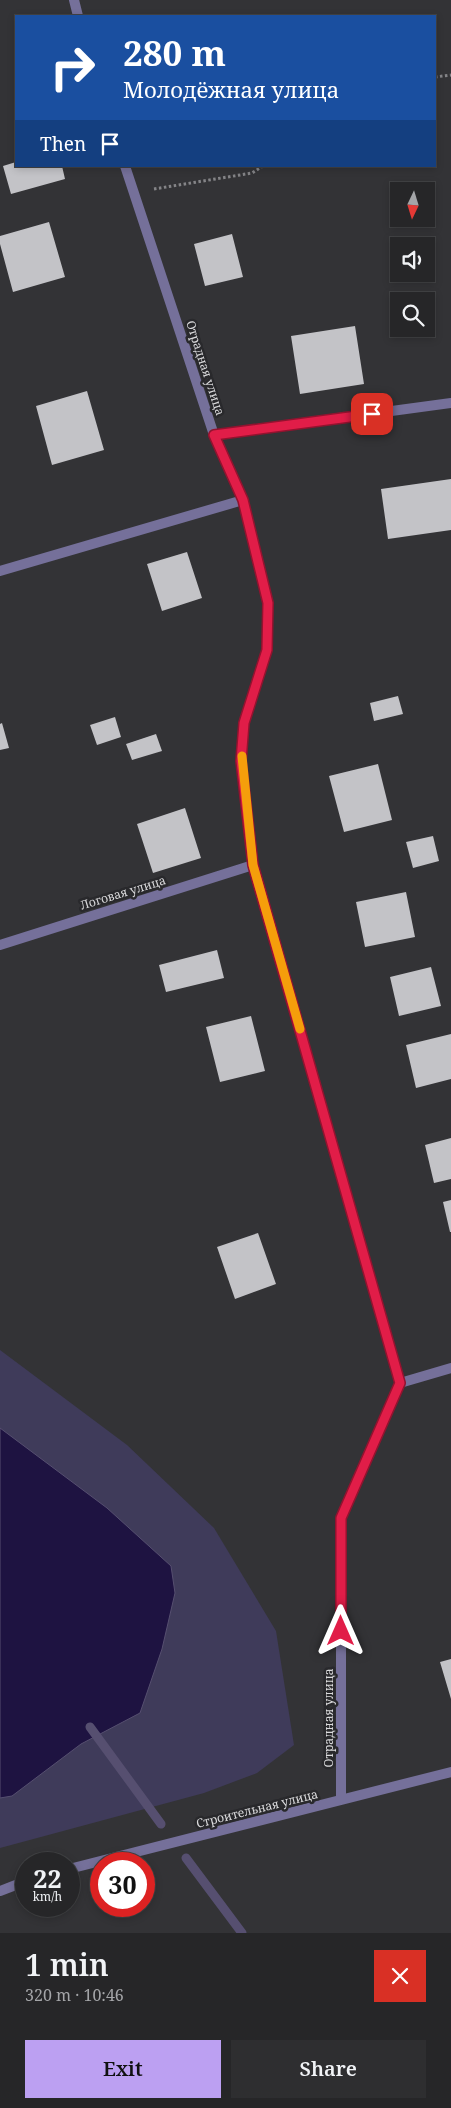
<!DOCTYPE html>
<html lang="en">
<head>
<meta charset="utf-8">
<style>
	:root { --surface:#262628; --page:#2e2e30; --text:#f1f3f6; --muted:#a4a5a8; --line:#424345; --accent:#bca0f2 }
	body { margin:0; font-family:"Noto Serif",serif; background:var(--page); color:var(--text); height:100vh; display:flex; flex-direction:column; font-size:19px; white-space:nowrap }
	* { box-sizing:border-box; margin:0 }
	p { font-size:16px; color:var(--muted) }
	.icon { flex:none; width:28px; height:28px; fill:none; stroke:currentColor; stroke-width:2; stroke-linecap:round; stroke-linejoin:round }
	.map { position:relative; height:1933px; overflow:hidden }
	.side { display:flex; flex-direction:column; background:var(--surface); flex:1 }
	.side>* { flex:none }
	.banner { position:absolute; left:15px; top:15px; width:421px; height:152px; border-radius:0px; box-shadow:0 2px 8px #0003,0 0 0 1px var(--line); background:#1a4fa0; color:#fff; overflow:hidden }
	.needle { width:32px; rotate:184deg }
	.fabs { position:absolute; left:390px; top:182px; display:grid; gap:10px }
	.fabs a { display:grid; place-items:center; width:45px; height:45px; border-radius:0px; background:var(--surface); box-shadow:0 2px 8px #0003,0 0 0 1px var(--line); font-size:25px }
	.speed { position:absolute; left:15px; top:1852px; display:flex; gap:10px; font-size:25px; font-weight:700; text-align:center }
	.speed>* { display:grid; place-content:center; width:65px; height:65px; border-radius:50%; background:var(--surface); box-shadow:0 2px 8px #0003,0 0 0 1px var(--line); line-height:1 }
	.speed small { font-size:12px; font-weight:400 }
	.speed .limit { border:8px solid #d22; background:#fff; color:#111 }
	.pin { position:absolute; display:grid; place-items:center; width:42px; height:42px; color:#fff; margin:-21px; border-radius:10px; box-shadow:0 2px 8px #0006 }
	.me { position:absolute; width:55px; margin:-28px; rotate:0deg; stroke-linejoin:round; filter:drop-shadow(0 0 4px #0008) }
	.turn { display:flex; align-items:center; gap:18px; height:105px; padding:0 25px; font-size:22px }
	.turn .icon { width:65px; height:65px; stroke-width:2.5 }
	.turn b { display:block; font-size:35px; line-height:42px }
	.then { display:flex; align-items:center; height:48px; padding:0 25px; background:#0003; gap:10px; font-size:19px }
	.round { display:grid; place-items:center; flex:none; width:52px; height:52px; border-radius:0px; background:var(--page) }
	.headline { display:flex; align-items:center; justify-content:space-between; height:85px; padding:0 25px }
	h1 { font-size:30px; font-weight:600; line-height:38px }
	.button { display:flex; gap:10px; margin-top:auto; padding:10px 25px }
	.button a { flex:1; height:58px; border-radius:0px; background:var(--accent); color:#111; font-size:20px; font-weight:600; line-height:58px; text-align:center }
	.button a+a { background:var(--page); color:var(--text) }
	.map>svg:first-child { display:block }
	.green { fill:#3f3b5a }
	.water { fill:#1e1341; stroke:#564f70 }
	.lines { fill:none; stroke-linecap:round; stroke-linejoin:round }
	.stream { stroke:#564f70; stroke-width:9 }
	.building { fill:#c3c3c7 }
	.path { stroke:#848487; stroke-width:3; stroke-dasharray:2.5 2.5; stroke-linecap:butt }
	.service { stroke:#75709a; stroke-width:10 }
	.minor { stroke:#75709a; stroke-width:10 }
	.route-casing { stroke:#92132f; stroke-width:12 }
	.route { stroke:#e11d48; stroke-width:9 }
	.slow { stroke:#f59e0b; stroke-width:9 }
	.labels { text-anchor:middle; stroke-width:5; stroke-linejoin:round; paint-order:stroke }
	.street-label { font-size:12px; fill:#dadadc; stroke:#29292c }
</style>
</head>
<body>
<div class="map">
<svg width="451" height="1933" viewBox="0 0 451 1933">
	<rect width="100%" height="100%" fill="#333336"/>
	<path class="green" d="M0,1350L127,1445L214,1528L276,1631L294,1745L257,1773L204,1793L0,1848Z"/>
	<path class="water" d="M0,1428L107,1508L171,1566L175,1593L162,1649L140,1713L81,1744L12,1796L0,1798Z"/>
	<g class="lines">
		<path class="stream" d="M90,1727L161,1824
			M186,1858L242,1933"/>
	</g>
	<path class="building" d="M16,162V166H62L65,179L11,194L3,166Z
		M49,222L65,277L13,292L0,244V236Z
		M232,234L243,277L205,286L194,244Z
		M355,326L364,384L300,394L291,336Z
		M87,391L104,450L52,465L36,406Z
		M451,479V530L388,539L381,489Z
		M187,552L202,598L162,611L147,564Z
		M398,696L403,714L374,721L370,703Z
		M115,717L121,737L97,745L90,725Z
		M2,723L9,748L0,750V724Z
		M156,734L162,751L132,760L126,744Z
		M378,764L392,820L344,832L329,776Z
		M185,808L201,858L153,873L137,824Z
		M433,836L439,861L413,868L406,842Z
		M406,892L415,937L365,947L356,902Z
		M217,950L224,978L166,992L159,965Z
		M431,967L441,1006L399,1016L390,977Z
		M251,1016L265,1071L220,1082L206,1027Z
		M451,1034V1079L416,1088L406,1045Z
		M451,1138V1179L434,1183L425,1145Z
		M451,1200V1232H450L443,1202Z
		M258,1233L276,1284L235,1299L217,1247Z
		M451,1659V1699L440,1662Z"/>
	<g class="lines">
		<path class="path" d="M435,77L451,75
			M154,189L252,173L263,166"/>
		<path class="service" d="M0,571L243,500"/>
		<path class="minor" d="M74,0L78,16
			M125,166L214,435L243,500L268,603L267,650L244,723L241,761L253,865L400,1383L341,1518V1800
			M214,435L451,403
			M0,945L253,865
			M400,1383L451,1368
			M69,1869L451,1772
			M0,1891L26,1881"/>
	</g>
	<g class="lines">
		<g class="route-casing">
			<path id="route" d="M341,1631V1518L400,1383L253,865L241,761L244,723L267,650L268,603L243,500L214,435L372,414"/>
		</g>
		<use href="#route" class="route"/>
		<path class="slow" d="M242,756L253,865L300,1029"/>
	</g>
	<g class="labels">
		<g class="street-label">
			<text transform="translate(205 368) rotate(72)" y="4">Отрадная улица</text>
			<text transform="translate(123 893) rotate(-17)" y="4">Логовая улица</text>
			<text transform="translate(329 1718) rotate(-90)" y="4">Отрадная улица</text>
			<text transform="translate(257 1809) rotate(-14)" y="4">Строительная улица</text>
		</g>
	</g>
</svg>
<div class="fabs">
<a><svg class="needle" viewBox="-14 -14 28 28"><path d="M0-13l5 13h-10z" fill="#e53935"/><path d="M0 13l5-13h-10z" fill="#a4a5a8"/></svg></a>
<a><svg class="icon" aria-label="sound" viewBox="0 0 24 24"><path d="M4 9h4l5-4v14l-5-4H4zM17 9q2 3 0 6"/></svg></a>
<a><svg class="icon" aria-label="search" viewBox="0 0 24 24"><circle cx="10" cy="10" r="6"/><path d="M15 15l6 6"/></svg></a>
</div>
<div class="speed"><div>22<small>km/h</small></div><div class="limit">30</div></div>
<div class="pin" style="left:372px;top:414px;background:#d93025"><svg class="icon" aria-label="arrive" viewBox="0 0 24 24"><path d="M6 21V4h12l-3 4 3 4H6"/></svg></div>
<svg class="me" style="left:341px;top:1631px" viewBox="-20 -20 40 40"><path d="M0-17L14 15 0 8-14 15z" fill="#e11d48" stroke="#fff" stroke-width="4"/></svg>
<div class="banner">
<div class="turn"><svg class="icon" aria-label="right" viewBox="0 0 24 24"><path d="M7 20v-9h11M14 6l5 5-5 5"/></svg><div><b>280 m</b>Молодёжная улица</div></div>
<div class="then">Then<svg class="icon" aria-label="arrive" viewBox="0 0 24 24"><path d="M6 21V4h12l-3 4 3 4H6"/></svg></div>
</div>
</div>
<section class="side">
<div class="headline"><div><h1>1 min</h1><p>320 m · 10:46</p></div><a class="round" style="background:#d93025;color:#fff"><svg class="icon" aria-label="close" viewBox="0 0 24 24"><path d="M6 6l12 12M18 6L6 18"/></svg></a></div>
<div class="button"><a>Exit</a><a>Share</a></div>
</section>
</body>
</html>
